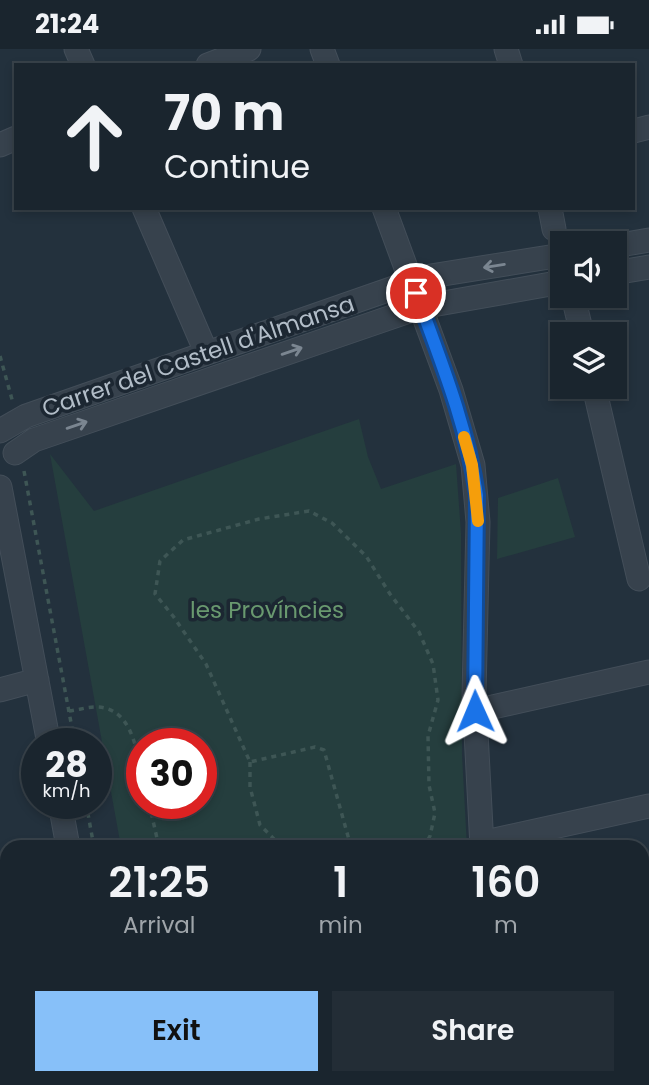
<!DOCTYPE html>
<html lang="en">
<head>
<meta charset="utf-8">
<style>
	:root { --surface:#1a252e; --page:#232d36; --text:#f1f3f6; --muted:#9fa5aa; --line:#38424a; --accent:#87c0f9 }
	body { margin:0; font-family:Poppins,sans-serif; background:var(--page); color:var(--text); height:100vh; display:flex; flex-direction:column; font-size:26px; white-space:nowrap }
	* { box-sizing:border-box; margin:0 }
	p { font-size:23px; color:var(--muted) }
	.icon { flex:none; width:38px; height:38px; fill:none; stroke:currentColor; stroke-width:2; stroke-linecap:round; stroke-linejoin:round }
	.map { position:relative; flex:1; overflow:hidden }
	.panel { position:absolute; left:0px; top:791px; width:649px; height:245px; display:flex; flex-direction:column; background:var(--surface); border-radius:21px 21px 0 0; box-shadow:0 4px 10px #0003,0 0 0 2px var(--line) }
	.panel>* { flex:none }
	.guide { position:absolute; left:14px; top:14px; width:621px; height:147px; border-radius:0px; box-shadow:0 4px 10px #0003,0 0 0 2px var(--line); background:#1a252e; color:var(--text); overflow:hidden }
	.buttons { position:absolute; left:550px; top:182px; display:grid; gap:14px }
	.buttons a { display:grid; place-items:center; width:77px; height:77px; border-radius:0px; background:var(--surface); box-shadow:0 4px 10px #0003,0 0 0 2px var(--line); font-size:35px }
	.speed { position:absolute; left:21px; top:679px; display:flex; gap:14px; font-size:35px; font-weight:700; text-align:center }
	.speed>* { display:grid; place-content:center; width:91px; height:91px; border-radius:50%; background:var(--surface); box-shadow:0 4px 10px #0003,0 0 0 2px var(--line); line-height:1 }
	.speed small { font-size:18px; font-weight:400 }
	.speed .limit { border:10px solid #d22; background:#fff; color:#111 }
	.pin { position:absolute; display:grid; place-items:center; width:60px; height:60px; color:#fff; margin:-30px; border:4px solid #fff; border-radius:50%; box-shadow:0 2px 7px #0007 }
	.me { position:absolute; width:77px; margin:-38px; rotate:359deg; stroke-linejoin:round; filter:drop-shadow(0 0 5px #0008) }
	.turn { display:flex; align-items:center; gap:24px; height:147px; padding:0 35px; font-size:32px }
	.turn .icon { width:91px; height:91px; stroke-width:2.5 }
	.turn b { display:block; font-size:49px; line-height:60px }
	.eta { display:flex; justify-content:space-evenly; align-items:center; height:119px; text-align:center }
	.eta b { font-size:42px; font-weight:600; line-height:49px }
	.primary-button { display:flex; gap:14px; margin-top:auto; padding:14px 35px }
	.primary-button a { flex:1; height:80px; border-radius:0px; background:var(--accent); color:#111; font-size:28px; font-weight:600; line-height:80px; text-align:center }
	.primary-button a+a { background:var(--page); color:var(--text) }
	.status { display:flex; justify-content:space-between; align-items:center; height:49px; padding:0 35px; background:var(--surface); direction:ltr }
	.status svg { height:19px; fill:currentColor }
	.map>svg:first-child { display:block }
	.green { fill:#253e3e; fill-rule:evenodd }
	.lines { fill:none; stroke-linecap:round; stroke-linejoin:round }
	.minor-casing { stroke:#434e59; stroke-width:25 }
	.path { stroke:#3e5655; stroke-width:3.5; stroke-dasharray:5 5; stroke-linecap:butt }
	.minor { stroke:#37424d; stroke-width:23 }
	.oneway { stroke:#7b8691 }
	.route-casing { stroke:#114b97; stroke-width:18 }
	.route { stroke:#1a73e8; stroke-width:12 }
	.slow { stroke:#f59e0b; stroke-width:12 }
	.labels { text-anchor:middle; stroke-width:7; stroke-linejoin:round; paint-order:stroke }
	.street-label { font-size:23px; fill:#b2bdc8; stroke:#1c2732 }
	.park-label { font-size:23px; fill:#69996f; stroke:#1c2732 }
</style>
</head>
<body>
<div class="status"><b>21:24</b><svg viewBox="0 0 49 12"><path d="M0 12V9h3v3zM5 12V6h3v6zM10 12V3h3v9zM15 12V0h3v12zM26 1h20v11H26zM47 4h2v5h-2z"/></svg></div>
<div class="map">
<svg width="649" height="1036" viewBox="0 0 649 1036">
	<rect width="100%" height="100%" fill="#23313d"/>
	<path class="green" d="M359,370L368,408L381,440L456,415L461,484L462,706L467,798H121L50,405L94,462ZM142,695H201V754H142Z
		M558,429L575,488L497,510L498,449Z
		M162,1029H490L491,1036H163Z"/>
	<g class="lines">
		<g class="minor-casing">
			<path id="minor" d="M76,0L83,16
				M322,0L328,16
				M506,0L511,16
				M208,16L249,0
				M634,82L649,78
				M0,96L16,89
				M144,159L206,303
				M384,159L451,341L473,416L478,473L474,645L482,798
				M550,159L554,180
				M614,197L649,191
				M614,224L649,218
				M573,247L582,285
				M594,338L639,530
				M0,382L26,367L408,234L412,230L562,206
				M15,404L34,391L421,258L562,233
				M0,438L49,695
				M0,641L37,631
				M475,662L649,623
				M60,754L68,798
				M481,794L649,757
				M0,894L7,892
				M642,896L649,894
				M111,1029L113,1036
				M505,1029L506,1036"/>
		</g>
		<path class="path" d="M0,307L13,354
			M24,422L75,695
			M69,662C78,661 87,658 96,658C131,658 136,699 142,725
			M250,713V738L260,776L282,798
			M86,754L94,798
			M149,754L159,798
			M351,798L324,701L315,698L250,713L206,615L173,567L155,545L160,512L183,491L259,470L309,462L332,474L366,507L390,545L419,583L433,615L438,651L428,687L429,736L435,764L430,787L424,798
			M136,1029L138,1036
			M282,1029L284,1036
			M422,1029L424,1036"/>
		<use href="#minor" class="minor"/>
	</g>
	<defs><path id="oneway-shaft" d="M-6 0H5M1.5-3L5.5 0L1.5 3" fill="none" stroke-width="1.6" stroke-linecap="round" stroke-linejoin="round" transform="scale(1.75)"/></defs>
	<g class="oneway">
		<use href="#oneway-shaft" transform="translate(494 217) rotate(171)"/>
		<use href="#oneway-shaft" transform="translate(292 302) rotate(-19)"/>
		<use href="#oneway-shaft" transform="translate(77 376) rotate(-19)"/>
	</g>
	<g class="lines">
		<g class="route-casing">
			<path id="route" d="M416,244C440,310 467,376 477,446L475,662"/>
		</g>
		<use href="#route" class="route"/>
		<path class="slow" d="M464,388L472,416L478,472"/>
	</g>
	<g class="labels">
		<g class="street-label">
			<text transform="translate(198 307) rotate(-19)" y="8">Carrer del Castell d'Almansa</text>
		</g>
		<g class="park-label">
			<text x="267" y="569">les Províncies</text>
		</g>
	</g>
</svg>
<div class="buttons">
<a><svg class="icon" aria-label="sound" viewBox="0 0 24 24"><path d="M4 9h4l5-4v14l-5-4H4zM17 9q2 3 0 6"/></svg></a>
<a><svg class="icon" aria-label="layers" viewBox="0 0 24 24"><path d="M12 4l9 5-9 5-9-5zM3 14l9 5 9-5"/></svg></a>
</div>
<div class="speed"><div>28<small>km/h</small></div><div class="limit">30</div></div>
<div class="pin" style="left:416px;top:244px;background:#d93025"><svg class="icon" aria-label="arrive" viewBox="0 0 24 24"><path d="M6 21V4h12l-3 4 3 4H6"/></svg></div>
<svg class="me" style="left:475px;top:662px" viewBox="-20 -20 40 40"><path d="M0-17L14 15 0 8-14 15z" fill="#1a73e8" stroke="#fff" stroke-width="4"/></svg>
<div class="guide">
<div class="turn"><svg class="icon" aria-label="ahead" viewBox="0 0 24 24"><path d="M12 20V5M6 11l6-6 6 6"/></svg><div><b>70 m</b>Continue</div></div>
</div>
<section class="panel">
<div class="eta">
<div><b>21:25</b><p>Arrival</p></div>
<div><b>1</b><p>min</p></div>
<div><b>160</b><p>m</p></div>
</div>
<div class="primary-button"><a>Exit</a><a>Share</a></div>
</section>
</div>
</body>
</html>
